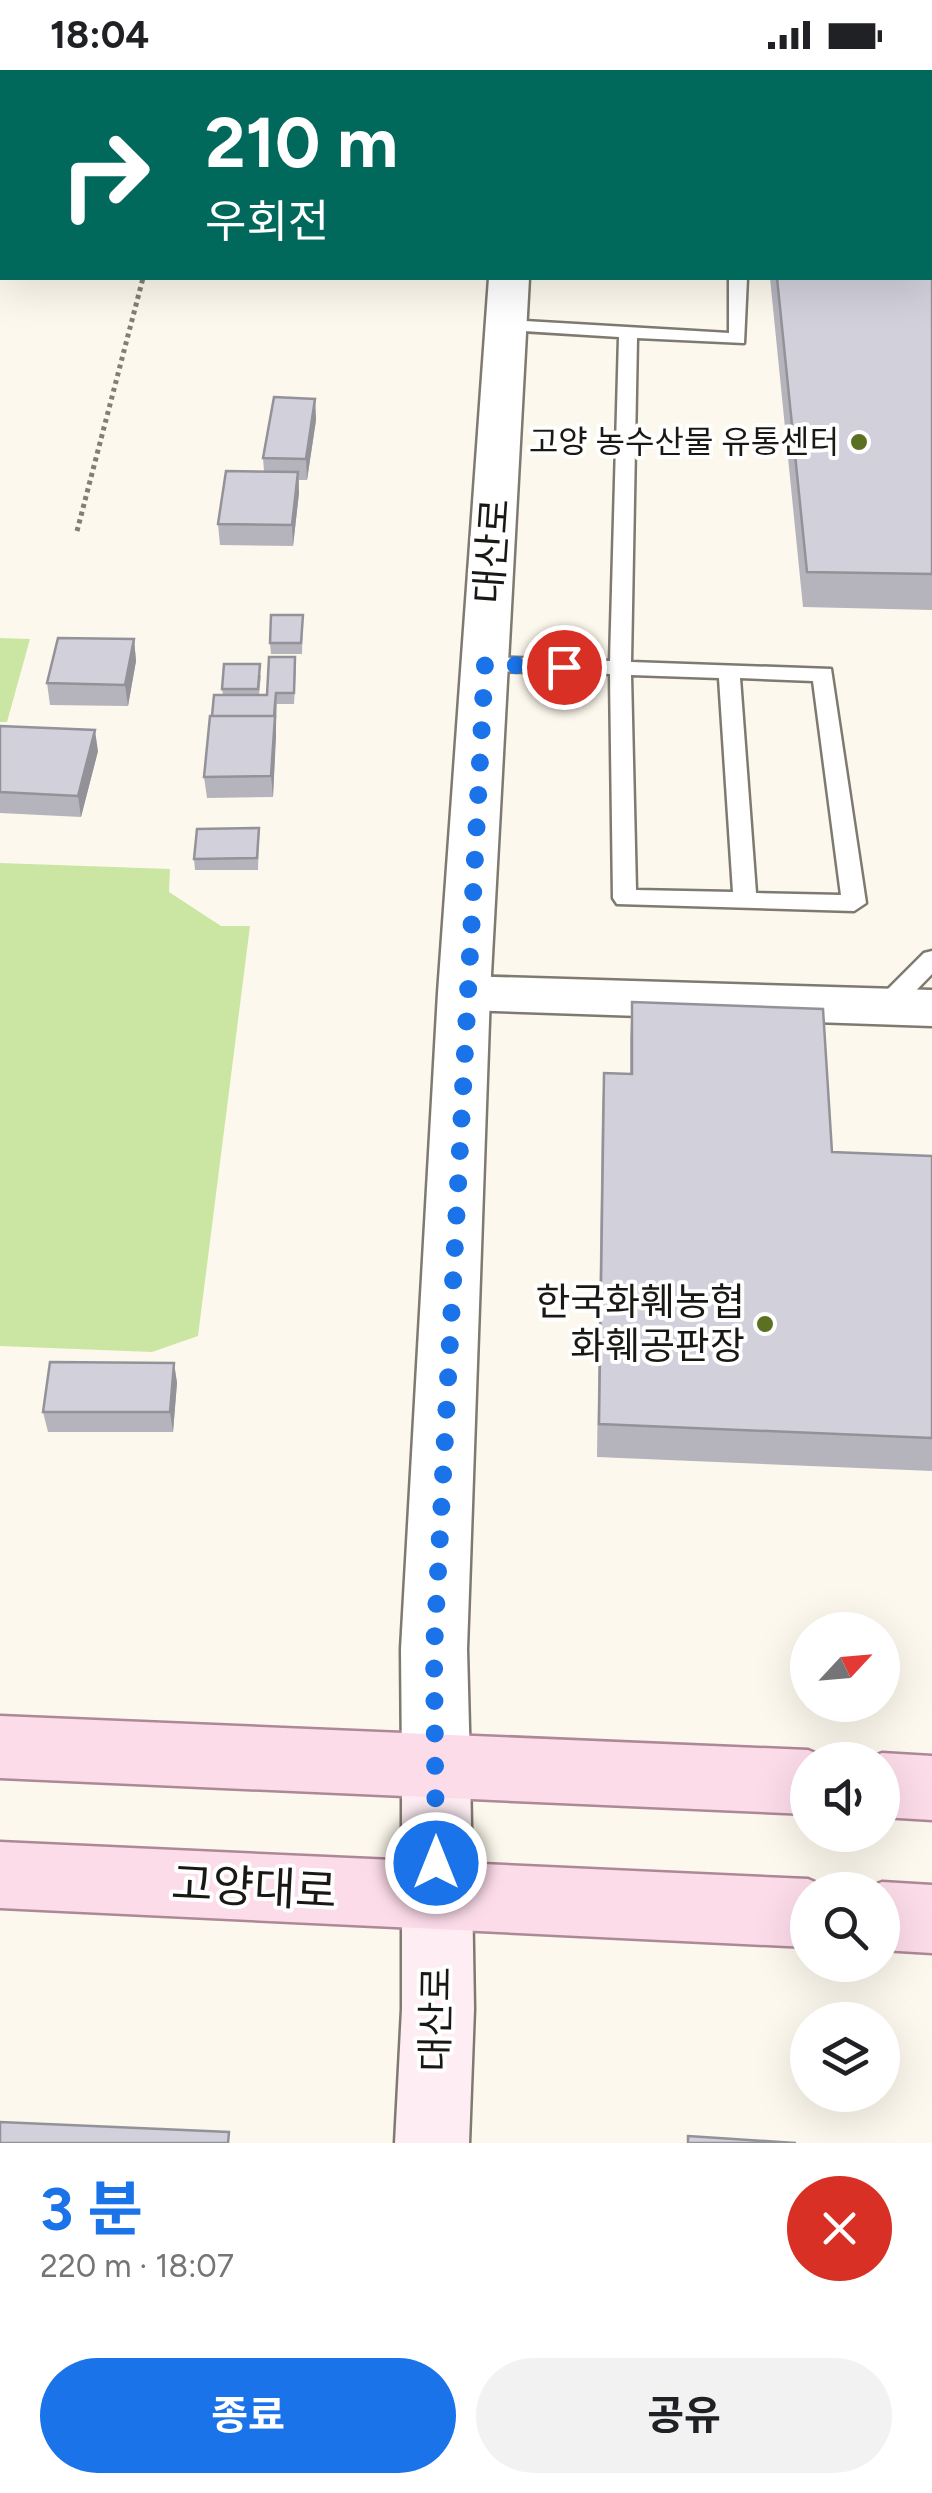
<!DOCTYPE html>
<html lang="ko">
<head>
<meta charset="utf-8">
<style>
	:root { --surface:#fff; --page:#f2f2f2; --text:#202124; --muted:#757577; --accent:#1a73e8 }
	body { margin:0; font-family:Figtree,"Noto Sans KR",sans-serif; background:var(--page); color:var(--text); height:100vh; display:flex; flex-direction:column; font-size:38px; white-space:nowrap }
	* { box-sizing:border-box; margin:0 }
	p { font-size:32px; color:var(--muted) }
	.icon { flex:none; width:55px; height:55px; fill:none; stroke:currentColor; stroke-width:2; stroke-linecap:round; stroke-linejoin:round }
	.map { position:relative; height:2073px; overflow:hidden }
	.details { display:flex; flex-direction:column; background:var(--surface); flex:1 }
	.details>* { flex:none }
	.guide { position:absolute; left:0px; top:0px; width:932px; height:210px; box-shadow:0 10px 40px #0002; background:#00695c; color:#fff; overflow:hidden }
	.needle { width:65px; rotate:64deg }
	.buttons { position:absolute; left:790px; top:1542px; display:grid; gap:20px }
	.buttons a { display:grid; place-items:center; width:110px; height:110px; border-radius:50%; background:var(--surface); box-shadow:0 10px 40px #0002; font-size:50px }
	.pin { position:absolute; display:grid; place-items:center; width:85px; height:85px; color:#fff; margin:-42px; border:5px solid #fff; border-radius:50%; box-shadow:0 2px 10px #0007 }
	.me { position:absolute; width:110px; margin:-55px; rotate:0deg; stroke-linejoin:round; filter:drop-shadow(0 0 8px #0008) }
	.turn { display:flex; align-items:center; gap:35px; height:210px; padding:0 40px; font-size:45px }
	.turn .icon { width:130px; height:130px; stroke-width:2.5 }
	.turn b { display:block; font-size:70px; line-height:85px }
	.round { display:grid; place-items:center; flex:none; width:105px; height:105px; border-radius:52px; background:var(--page) }
	.overview { display:flex; align-items:center; justify-content:space-between; height:170px; padding:0 40px }
	h1 { font-size:60px; font-weight:700; line-height:75px; color:var(--accent) }
	.primary-button { display:flex; gap:20px; margin-top:auto; padding:20px 40px }
	.primary-button a { flex:1; height:115px; border-radius:60px; background:var(--accent); color:#fff; font-size:40px; font-weight:700; line-height:115px; text-align:center }
	.primary-button a+a { background:var(--page); color:var(--text) }
	.status { display:flex; justify-content:space-between; align-items:center; height:70px; padding:0 50px; background:var(--surface); direction:ltr }
	.status svg { height:28px; fill:currentColor }
	.map>svg:first-child { display:block }
	.green { fill:#cbe6a3 }
	.lines { fill:none; stroke-linecap:round; stroke-linejoin:round }
	.service-casing { stroke:#7f7a70; stroke-width:5 }
	.minor-casing { stroke:#7f7a70; stroke-width:5 }
	.tertiary-casing { stroke:#7f7a70; stroke-width:5 }
	.secondary-casing { stroke:#7f7a70; stroke-width:5 }
	.primary-casing { stroke:#ad8896; stroke-width:5 }
	.path { stroke:#827e77; stroke-width:5; stroke-dasharray:4 4; stroke-linecap:butt }
	.service { fill:#fff; fill-rule:evenodd }
	.minor { fill:#fff; fill-rule:evenodd }
	.tertiary { fill:#fff; fill-rule:evenodd }
	.secondary { fill:#feeef4; fill-rule:evenodd }
	.primary { fill:#fddcea; fill-rule:evenodd }
	.wall { fill:#b5b3bc }
	.shaded-wall { fill:#939299 }
	.building { fill:#d2d0db; stroke:#939299; stroke-width:2.5 }
	.route { stroke:#1a73e8; stroke-width:18; stroke-dasharray:0 32.4 }
	.poi-dot { fill:#5b7121; stroke:#fff; stroke-width:4 }
	.labels { text-anchor:middle; stroke-width:8; stroke-linejoin:round; paint-order:stroke }
	.far-poi-label { font-size:32px; fill:#1a1814; stroke:#fff; text-anchor:end }
	.street-label { font-size:38px; fill:#1a1814; stroke:#fff }
	.poi-label { font-size:38px; fill:#1a1814; stroke:#fff; text-anchor:end }
	.near-street-label { font-size:45px; fill:#1a1814; stroke:#fff }
</style>
</head>
<body>
<div class="status"><b>18:04</b><svg viewBox="0 0 49 12"><path d="M0 12V9h3v3zM5 12V6h3v6zM10 12V3h3v9zM15 12V0h3v12zM26 1h20v11H26zM47 4h2v5h-2z"/></svg></div>
<div class="map">
<svg width="932" height="2073" viewBox="0 0 932 2073">
	<rect width="100%" height="100%" fill="#fdf8ed"/>
	<path class="green" d="M0,568L30,569L7,652H0Z
		M0,793L170,799L169,822L221,856H250L198,1266L152,1282L0,1276Z"/>
	<g class="lines">
		<g class="service-casing">
			<path id="service" d="M729,208H747L744,273L637,268L631,592L831,599L866,833L854,841L617,834L613,828L610,604L485,601L474,594L485,587L610,591L619,267L506,260L497,255L506,250L729,263ZM631,605L719,608L733,822L636,820ZM740,608L813,611L841,825L756,823Z
				M932,881V904L895,942H877L874,936L877,930L924,883Z"/>
		</g>
		<g class="minor-casing">
			<path id="minor" d="M464,906L932,920V956L464,940L447,935L440,923L447,911Z"/>
		</g>
		<g class="tertiary-casing">
			<path id="tertiary" d="M505,0H541V2H506Z
				M489,208H529L490,923L467,1579L470,1696L460,1718L436,1727L412,1718L402,1696L401,1579L438,923Z"/>
		</g>
		<g class="secondary-casing">
			<path id="secondary" d="M436,1665L460,1674L470,1696L474,1939L469,2073H395L402,1939V1696L412,1674Z"/>
		</g>
		<g class="primary-casing">
			<path id="primary" d="M0,1646L808,1680L832,1690H808V1744L0,1708Z
				M882,1683L932,1686V1750L882,1747V1690H865Z
				M0,1772L808,1809L833,1820H808V1877L0,1838Z
				M882,1812L932,1815V1883L882,1880V1820H862Z"/>
		</g>
		<path class="path" d="M77,461L143,208"/>
		<use href="#service" class="service"/>
		<use href="#minor" class="minor"/>
		<use href="#tertiary" class="tertiary"/>
		<use href="#secondary" class="secondary"/>
		<use href="#primary" class="primary"/>
	</g>
	<path class="wall" d="M932,27V540L803,537L770,208H930Z
		M0,60H2V121H0Z
		M315,329L316,350L307,410H299V423L293,476L220,475L218,454L264,401L263,388Z
		M303,545L302,584H271L270,573Z
		M134,569L136,591L128,636L50,635L47,613Z
		M296,598L294,634H277L273,727L207,728L204,707L212,646L223,625L222,619L261,605L259,625H267Z
		M0,656L98,681L81,747L0,743Z
		M259,758L258,800H195L194,789Z
		M632,932L832,1082L932,1086V1401L597,1387L602,1038L604,1003L630,1004V968Z
		M174,1293L177,1313L173,1362H48L43,1342Z"/>
	<path class="shaded-wall" d="M315,329L316,350L307,410L306,389Z
		M298,402L299,423L293,476L292,455Z
		M134,569L136,591L128,636L125,615Z
		M276,623V667L273,727L271,706Z
		M95,660L98,681L81,747L78,726Z
		M174,1293L177,1313L173,1362L170,1342Z"/>
	<path class="building" d="M314,0H352L351,2H313Z
		M930,27H932V504L807,502L777,208H930Z
		M0,60H2V93H0Z
		M274,327L315,329L306,389L263,388Z
		M226,401L298,402L292,455L218,454Z
		M271,545H303L301,573H270Z
		M58,568L134,569L125,615L47,613Z
		M269,587H295L294,623H276L274,646H212L214,625H267Z
		M224,594H260L258,619H222Z
		M210,646H275L271,706L204,707Z
		M0,656L95,660L78,726L0,722Z
		M259,758L257,788L194,789L197,759Z
		M632,932L823,939L832,1082L932,1086V1368L599,1354L604,1003L632,1004Z
		M50,1292L174,1293L170,1342H43Z
		M0,2052L229,2062L228,2073H0Z
		M688,2066L796,2073H688Z"/>
	<g class="lines">
		<path class="route" d="M436,1793L434,1580L485,594L564,597"/>
	</g>
	<g class="poi-dot">
		<circle cx="859" cy="372" r="10"/>
		<circle cx="765" cy="1254" r="10"/>
	</g>
	<g class="labels">
		<g class="far-poi-label">
			<text x="839" y="383">고양 농수산물 유통센터</text>
		</g>
		<g class="street-label">
			<text transform="translate(492 481) rotate(-86)" y="13">대산로</text>
			<text transform="translate(436 1949) rotate(-89)" y="13">대산로</text>
		</g>
		<g class="poi-label">
			<text x="745" y="1245">한국화훼농협<tspan x="745" dy="44">화훼공판장</tspan></text>
		</g>
		<g class="near-street-label">
			<text transform="translate(254 1817) rotate(3)" y="16">고양대로</text>
		</g>
	</g>
</svg>
<div class="buttons">
<a><svg class="needle" viewBox="-14 -14 28 28"><path d="M0-13l5 13h-10z" fill="#e53935"/><path d="M0 13l5-13h-10z" fill="#757577"/></svg></a>
<a><svg class="icon" aria-label="sound" viewBox="0 0 24 24"><path d="M4 9h4l5-4v14l-5-4H4zM17 9q2 3 0 6"/></svg></a>
<a><svg class="icon" aria-label="search" viewBox="0 0 24 24"><circle cx="10" cy="10" r="6"/><path d="M15 15l6 6"/></svg></a>
<a><svg class="icon" aria-label="layers" viewBox="0 0 24 24"><path d="M12 4l9 5-9 5-9-5zM3 14l9 5 9-5"/></svg></a>
</div>
<div class="pin" style="left:564px;top:597px;background:#d93025"><svg class="icon" aria-label="arrive" viewBox="0 0 24 24"><path d="M6 21V4h12l-3 4 3 4H6"/></svg></div>
<svg class="me" style="left:436px;top:1793px" viewBox="-20 -20 40 40"><circle r="17" fill="#1a73e8" stroke="#fff" stroke-width="3"/><path d="M0-11L8 9 0 5-8 9z" fill="#fff"/></svg>
<div class="guide">
<div class="turn"><svg class="icon" aria-label="right" viewBox="0 0 24 24"><path d="M7 20v-9h11M14 6l5 5-5 5"/></svg><div><b>210 m</b>우회전</div></div>
</div>
</div>
<section class="details">
<div class="overview"><div><h1>3 분</h1><p>220 m · 18:07</p></div><a class="round" style="background:#d93025;color:#fff"><svg class="icon" aria-label="close" viewBox="0 0 24 24"><path d="M6 6l12 12M18 6L6 18"/></svg></a></div>
<div class="primary-button"><a>종료</a><a>공유</a></div>
</section>
</body>
</html>
